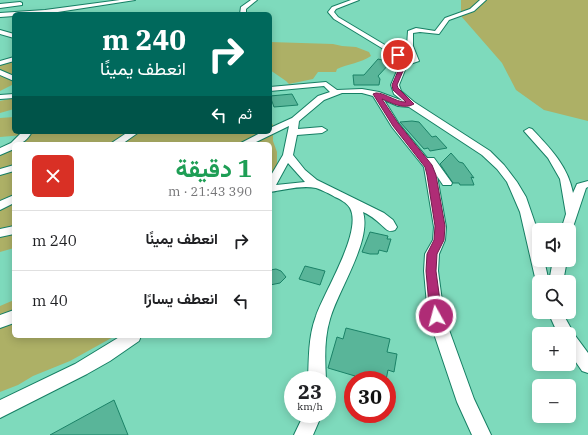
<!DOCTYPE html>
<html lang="ar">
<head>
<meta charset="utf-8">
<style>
	:root { --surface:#fff; --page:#f2f2f2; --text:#202124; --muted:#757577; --line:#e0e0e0 }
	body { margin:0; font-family:"IBM Plex Serif",Vazirmatn,serif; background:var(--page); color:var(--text); direction:rtl; height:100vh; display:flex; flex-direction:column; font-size:15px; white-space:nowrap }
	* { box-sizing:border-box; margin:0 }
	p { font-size:13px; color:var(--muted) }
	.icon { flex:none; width:22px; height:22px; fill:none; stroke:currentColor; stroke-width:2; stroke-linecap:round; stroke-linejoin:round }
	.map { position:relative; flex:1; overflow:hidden; direction:ltr }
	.side { position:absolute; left:12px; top:142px; width:260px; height:196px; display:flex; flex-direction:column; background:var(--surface); border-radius:6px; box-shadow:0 2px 10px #0003; direction:rtl }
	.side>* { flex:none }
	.banner { position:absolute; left:12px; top:12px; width:260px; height:122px; border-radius:6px; box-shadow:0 2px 10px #0003; direction:rtl; background:#00695c; color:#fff; overflow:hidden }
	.buttons { position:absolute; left:532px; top:223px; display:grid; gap:8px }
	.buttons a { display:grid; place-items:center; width:44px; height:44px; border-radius:6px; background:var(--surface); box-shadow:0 2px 10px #0003; font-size:20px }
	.speed { position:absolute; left:284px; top:371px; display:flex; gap:8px; font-size:20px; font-weight:700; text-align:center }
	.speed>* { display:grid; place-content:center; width:52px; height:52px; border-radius:50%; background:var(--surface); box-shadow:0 2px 10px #0003; line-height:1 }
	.speed small { font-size:10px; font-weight:400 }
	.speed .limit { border:6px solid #d22; background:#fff; color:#111 }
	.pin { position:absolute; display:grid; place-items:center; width:34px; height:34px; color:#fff; margin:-17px; border:2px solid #fff; border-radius:50%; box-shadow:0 1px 4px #0007 }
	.me { position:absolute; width:44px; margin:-22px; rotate:353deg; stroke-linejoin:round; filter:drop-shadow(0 0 3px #0008) }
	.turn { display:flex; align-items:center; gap:14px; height:84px; padding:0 20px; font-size:18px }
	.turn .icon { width:52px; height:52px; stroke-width:2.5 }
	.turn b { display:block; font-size:28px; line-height:34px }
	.then { display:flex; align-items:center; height:38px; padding:0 20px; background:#0003; gap:8px; font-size:15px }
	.round { display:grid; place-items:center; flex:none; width:42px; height:42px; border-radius:6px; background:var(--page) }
	.head { display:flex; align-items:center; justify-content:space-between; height:68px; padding:0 20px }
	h1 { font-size:24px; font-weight:700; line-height:30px; color:#1e9e55 }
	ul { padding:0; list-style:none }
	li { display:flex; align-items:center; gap:12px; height:60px; padding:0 20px; border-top:1px solid var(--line) }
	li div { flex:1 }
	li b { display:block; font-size:15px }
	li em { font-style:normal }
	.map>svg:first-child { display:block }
	.green { fill:#adb066 }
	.building { fill:#59b599; stroke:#1b8267 }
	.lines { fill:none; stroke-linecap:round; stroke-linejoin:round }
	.minor-casing { stroke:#167f64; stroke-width:2 }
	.minor { fill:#fff; fill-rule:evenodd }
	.route { fill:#af2c76; stroke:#721d4d }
</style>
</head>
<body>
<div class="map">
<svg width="588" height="435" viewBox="0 0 588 435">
	<rect width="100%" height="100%" fill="#7edabc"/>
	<path class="green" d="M461,0H588V121L544,110L516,90L502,63L461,16Z
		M270,42L333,44L342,46L356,47L369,52L371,56C361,63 348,64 337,69L336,72H318L313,79L289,84L286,81L270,70Z
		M14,60V84L0,91V64Z
		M14,98V109L0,113V101Z
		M14,117V132H270V120L273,125V141L277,152V172L270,176V144H14V248L0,252V150L24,135L0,137V118Z
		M14,300V336H115L70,361L33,376L18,385L0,392V306Z"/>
	<path class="building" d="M378,59L391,62L378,76L380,79L379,85H354L353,75H364Z
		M292,94L298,105L274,107L270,96Z
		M412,121L419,122L432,137L436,136L447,148L430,151L428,148L424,149L400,122Z
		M451,153L459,162L463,163L474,178L471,177L474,185H460L459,183H453L440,164Z
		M370,232L388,236L387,239H391L387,252L379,250L378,254H370L362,252Z
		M305,266L325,271L320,285L299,279Z
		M276,269L281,271L286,277L280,283L270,285V270Z
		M346,328L390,339L387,352L397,354L394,372L388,370L386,380H359L355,379V376L328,368L337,337L343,339Z
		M114,400L128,435H50Z"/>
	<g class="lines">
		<g class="minor-casing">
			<path id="minor" d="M120,0H135L45,14H14V16L0,17V13L45,10Z
				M251,0H257L246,9V14H240L241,7Z
				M351,0H359L336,9L334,12L338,17L400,54L406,61L411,60L407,46L408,31L416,28L435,31L445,18L470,9L480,0H486L474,11L449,20L439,34L420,32L413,33V46L419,61L407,65L399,85L401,91L414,102L490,151L504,165L517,182L526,197L537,229L539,238V260H544L549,282L553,260H567L563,282H539V286H537L520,212L507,182L497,169L482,155L409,107L398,106L384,100L399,124L427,158H434L452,183L451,185H443L437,176L446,227L445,240L439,254L438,271L444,316L474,399L491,435H472L457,402L428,316L424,271L425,254L433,240L434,227L424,167L392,127L373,96L362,93H342L324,100L299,121L298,129L322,127L327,130L322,133L297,135L293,155L305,170L317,180L384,213L393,220L397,227L395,230C392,231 389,232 386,229C377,221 374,217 363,212C372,241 338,290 330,319C324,339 325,359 326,380H308C309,359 308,337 316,316C324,292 363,231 350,208C347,203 340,199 335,197C330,194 322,190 316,188C301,185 284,190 270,192V177L283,155L289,126L252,144H239L262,132H270V128L292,118L318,96L330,92L324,86L270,91V87L326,82L337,90L362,89L379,92L403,101L394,94L391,85L400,64L395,56L334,19L328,12L332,7ZM288,163L305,182L276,185Z
				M20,2L22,3V5L0,8V4Z
				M0,30L14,34V38L0,34Z
				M14,57V61L0,65V61Z
				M0,70L14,76V81L0,75Z
				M14,94V98L0,99V95Z
				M529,128L532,129C550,148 568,166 573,193L577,184L588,181V187L586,188L571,233L569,234V230H561L566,214L560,179L548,158L524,131Z
				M22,132H32C27,140 23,144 14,144V149L0,155V148L11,143Z
				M128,132H139L122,144H110Z
				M14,165V171L0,175V169Z
				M14,195V203L0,210V201Z
				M14,226V234L0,237V229Z
				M14,310V323L0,328V315Z
				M548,312H562L574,334L588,353V373L582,371L569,352V334H558Z
				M121,336H141L139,341L110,361L87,374L0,418V400L75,364Z
				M304,414H322L313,435H294Z"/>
		</g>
		<use href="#minor" class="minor"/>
	</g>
	<path class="route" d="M396,54H400L406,64L397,85L398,88L414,104C404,110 392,103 382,99L398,123L432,165L436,175L445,226L444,240L437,254L436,271L442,316L440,319L436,320L432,319L430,316L426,271L427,254L434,240L435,226L427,175L425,167L393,126L373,94C380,89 396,103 406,102L393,90L392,85L401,64L395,55Z"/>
</svg>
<div class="buttons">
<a><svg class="icon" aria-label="sound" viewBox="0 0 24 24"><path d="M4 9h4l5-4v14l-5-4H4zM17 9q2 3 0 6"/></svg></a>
<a><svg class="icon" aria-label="search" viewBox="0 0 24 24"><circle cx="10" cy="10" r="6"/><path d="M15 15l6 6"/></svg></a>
<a>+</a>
<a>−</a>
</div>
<div class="speed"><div>23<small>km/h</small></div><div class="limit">30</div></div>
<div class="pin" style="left:398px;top:55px;background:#d93025"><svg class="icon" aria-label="arrive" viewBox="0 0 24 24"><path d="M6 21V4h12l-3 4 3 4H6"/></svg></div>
<svg class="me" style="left:436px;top:316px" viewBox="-20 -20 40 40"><circle r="17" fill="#af2c76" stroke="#fff" stroke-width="3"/><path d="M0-11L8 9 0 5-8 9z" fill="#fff"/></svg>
<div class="banner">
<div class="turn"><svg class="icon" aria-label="right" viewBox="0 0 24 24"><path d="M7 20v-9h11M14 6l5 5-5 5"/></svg><div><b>240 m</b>انعطف يمينًا</div></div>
<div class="then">ثم<svg class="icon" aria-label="left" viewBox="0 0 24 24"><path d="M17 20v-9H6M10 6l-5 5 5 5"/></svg></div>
</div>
<section class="side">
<div class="head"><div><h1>1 دقيقة</h1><p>390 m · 21:43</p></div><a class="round" style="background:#d93025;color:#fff"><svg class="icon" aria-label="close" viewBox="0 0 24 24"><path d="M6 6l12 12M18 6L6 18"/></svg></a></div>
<ul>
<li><svg class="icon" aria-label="right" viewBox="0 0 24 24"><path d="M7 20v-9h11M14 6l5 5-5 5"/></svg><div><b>انعطف يمينًا</b></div><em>240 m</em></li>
<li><svg class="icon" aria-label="left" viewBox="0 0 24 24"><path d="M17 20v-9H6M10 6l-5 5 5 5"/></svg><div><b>انعطف يسارًا</b></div><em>40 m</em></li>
</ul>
</section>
</div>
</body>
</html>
